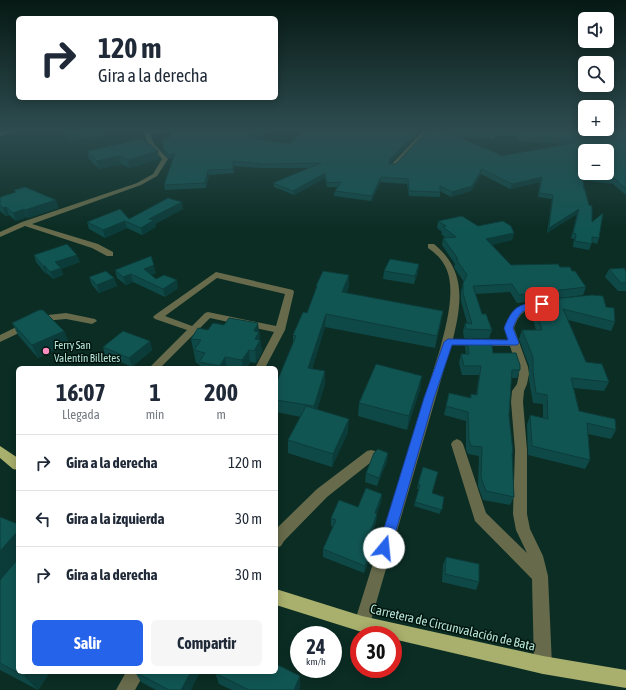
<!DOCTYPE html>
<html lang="es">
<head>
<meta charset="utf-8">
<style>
	:root { --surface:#fff; --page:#f6f6f7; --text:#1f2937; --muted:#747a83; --line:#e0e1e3; --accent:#2563eb }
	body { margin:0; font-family:"Asap Condensed",sans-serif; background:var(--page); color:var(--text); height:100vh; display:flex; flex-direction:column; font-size:15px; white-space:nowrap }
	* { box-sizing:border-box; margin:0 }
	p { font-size:13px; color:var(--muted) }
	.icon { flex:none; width:22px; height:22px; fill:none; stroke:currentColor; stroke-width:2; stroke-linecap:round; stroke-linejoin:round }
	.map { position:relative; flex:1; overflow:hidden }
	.panel { position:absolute; left:16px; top:366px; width:262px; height:308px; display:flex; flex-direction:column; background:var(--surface); border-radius:6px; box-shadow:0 2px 10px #0003 }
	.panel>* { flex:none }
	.guide { position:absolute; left:16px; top:16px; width:262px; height:84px; border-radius:6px; box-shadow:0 2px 10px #0003; background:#fff; color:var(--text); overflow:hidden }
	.tools { position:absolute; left:578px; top:12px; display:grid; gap:8px }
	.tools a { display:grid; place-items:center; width:36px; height:36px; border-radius:6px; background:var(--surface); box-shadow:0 2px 10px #0003; font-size:20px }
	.speed { position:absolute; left:290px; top:626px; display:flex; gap:8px; font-size:20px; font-weight:700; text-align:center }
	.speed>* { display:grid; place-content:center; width:52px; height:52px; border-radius:50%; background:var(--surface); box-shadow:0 2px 10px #0003; line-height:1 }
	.speed small { font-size:10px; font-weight:400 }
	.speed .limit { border:6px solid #d22; background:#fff; color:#111 }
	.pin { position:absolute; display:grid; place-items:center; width:34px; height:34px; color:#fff; margin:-17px; border-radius:8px; box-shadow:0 2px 6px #0006 }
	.me { position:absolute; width:44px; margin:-22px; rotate:17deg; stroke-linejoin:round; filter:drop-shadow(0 0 3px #0008) }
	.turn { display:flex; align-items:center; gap:14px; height:84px; padding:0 16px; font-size:18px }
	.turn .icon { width:52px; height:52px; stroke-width:2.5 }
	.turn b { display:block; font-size:28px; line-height:34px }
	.eta { display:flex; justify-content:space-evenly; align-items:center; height:68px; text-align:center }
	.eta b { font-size:24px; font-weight:700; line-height:28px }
	.primary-button { display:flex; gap:8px; margin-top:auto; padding:8px 16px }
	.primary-button a { flex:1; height:46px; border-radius:6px; background:var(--accent); color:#fff; font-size:16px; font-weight:700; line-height:46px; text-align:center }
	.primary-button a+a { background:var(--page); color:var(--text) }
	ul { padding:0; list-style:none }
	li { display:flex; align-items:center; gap:12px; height:56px; padding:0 16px; border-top:1px solid var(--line) }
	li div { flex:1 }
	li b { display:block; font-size:15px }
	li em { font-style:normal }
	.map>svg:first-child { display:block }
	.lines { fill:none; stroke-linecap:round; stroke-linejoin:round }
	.minor { fill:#676b4b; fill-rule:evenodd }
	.major { fill:#a9af6c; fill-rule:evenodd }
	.wall { fill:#0f4947; fill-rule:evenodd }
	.shaded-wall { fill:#0c3c3a }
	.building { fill:#115553; stroke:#0c3c3a; fill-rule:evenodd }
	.route { fill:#2563eb; stroke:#184099 }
	.poi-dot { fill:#fd8ec0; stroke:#00140e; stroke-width:1.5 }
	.labels { text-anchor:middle; stroke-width:3; stroke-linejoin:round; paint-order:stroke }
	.poi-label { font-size:11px; fill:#b6e5d6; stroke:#00140e; text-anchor:start }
	.near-street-label { font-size:13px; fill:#b6e5d6; stroke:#00140e }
</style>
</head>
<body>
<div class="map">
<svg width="626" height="690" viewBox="0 0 626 690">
	<rect width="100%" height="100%" fill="#0b2d24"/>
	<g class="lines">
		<path class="minor" d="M6,131H16L0,136V132Z
			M143,131H166L150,134L154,144L168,159L157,176L141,185L32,224L98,244L113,252V256H107L92,248L25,226L0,237V232L22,222L137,183L153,174L162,159L149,145Z
			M429,131H439L425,135L394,168H390V166L421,133Z
			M428,244H434C466,270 462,302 453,339L508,340L504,328C511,312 518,304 536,302C541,301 544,301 548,304L546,306C527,311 522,307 514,328L528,367L529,374L527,384L524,391L523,402L527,450V514L530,529L543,556L548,576L552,665L549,671L543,674L537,671L534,665L532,579L475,521L451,444L453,441L457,439L461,441L463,444L486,513L527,553L516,530L513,514L515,450L511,402L512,391L517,384L519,374L510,346L451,345L370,624L368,630L362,632L356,630L354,624L440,349C446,326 457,288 445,266C441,258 435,253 428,248Z
			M216,272L293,290L294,292L285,330L265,368H255L274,332L210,318L160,368H149L187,330L155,319L153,317L155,315ZM217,278L285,294L276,326L208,312L205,313L192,326L165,316Z
			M66,313L95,319L97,321L92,324L66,319L44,321L0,342V335L39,316Z
			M371,450L375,451L377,455L375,459L327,497L284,541L281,546L276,548V529L317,489L367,451Z
			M126,672H145L135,690H116Z"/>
		<path class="major" d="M0,446L18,458V470L13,469L0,458Z
			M276,589L362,616L543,656L626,670V688L543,674L393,639V635H374L362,632L276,605Z"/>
	</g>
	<path class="wall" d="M430,131H626V195L613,184L582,180L584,189L592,222L599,238L597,244L592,242L589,250L573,247L574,239L571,238L577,214L547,233L552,199L538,197L540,182L510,189L481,174L471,191L451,197L440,191V197L409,196L407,184L381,182L371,201L334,196L335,191L337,187H327L325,178L294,195L274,187L273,183L309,168H261L233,166L234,173L209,175L206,188L165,190L164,185L174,158L169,159L164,153L163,148L171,137L254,138L290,144L420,132L389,164H396ZM494,135L517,136L519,141L567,144L500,156L458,137L494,139Z
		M87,151L159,159L129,168L121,164L99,169L89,159Z
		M14,190L59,208L28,218L27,217L16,221L9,215L6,216L0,211V197L15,192Z
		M183,209L155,224L156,227L142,235L127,228L105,238L89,229L87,222L129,219Z
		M438,221L478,226L514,233L512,240L491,245L511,265L560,267L572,271L586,287L583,295L547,300L606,307L615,322L611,331L568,320L586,362L609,382L604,391L574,388L579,411L616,430L611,439L588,434L590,460L585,469L528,455L527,425L530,415L543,418V404L533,403L529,380V366L519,339L522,330H536L530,310L532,301L517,303L510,292L475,294L482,314L492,330L489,338H464L463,331L465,323H467L461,301V291L464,282L454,267L455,264L442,245L443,238H446L441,234L442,232L437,228Z
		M34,255L80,262L61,269L63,275L53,279L47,273L46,274L36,262Z
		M419,264L418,272L414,284L383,279L384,271Z
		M609,269L626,271V291H618L605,277Z
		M115,270L156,273L151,275L156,279L178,288L165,297L133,282L126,285L117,278Z
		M89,277L114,278L117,286L99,293L92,285Z
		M316,286L349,287L346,293L443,311L435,348L325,327L312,369L325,371V384L317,410L348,432L332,467L288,453V440L301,417L276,412V384L293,343V335L307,313L316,291Z
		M12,323L64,331L69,343L38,358L18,335Z
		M224,325L259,332L262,352L256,363L250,362L247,368H200L199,364L196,363L191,339L208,330Z
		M467,338L493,353L520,370L517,378H511L509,415L513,452L512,455L514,497L510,505L483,500L478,486L479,456L468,454L466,449V421L444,415L449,393L470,398L471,394L476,395L479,375H462L459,363L461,354H466L465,347Z
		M150,341L152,350L132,367L105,355L103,347Z
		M420,389L407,430L358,416L359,403Z
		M388,453L387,461L377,486L365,482L366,473Z
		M423,467L432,493L444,497L440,514L414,506L419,489H417L418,484Z
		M382,494L381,502L377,513V514L376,522L371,537L374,547L364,573L323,557V549L333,527L331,526V518L358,507Z
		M0,517L18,672H50L38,690L0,670Z
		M446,557L479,582L476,590L442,582L443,565Z
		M135,672L191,690H156L141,682Z
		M215,673L300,686L299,690H232L219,684Z"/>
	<path class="shaded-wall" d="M63,131H67L68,135H64Z
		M100,131H106L104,136L70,140L68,135Z
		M262,131H275L246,141L245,137Z
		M417,131H423L420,132L389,165V160Z
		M158,151L159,159L129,168L128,160Z
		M175,153L176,158L169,159V155Z
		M119,156L121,164L99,169L97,161Z
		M482,169L481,174L471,191L451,197L452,192Z
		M208,170L209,175L206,188L205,183Z
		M325,173V178L294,195L293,191Z
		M381,177V182L371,201L372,196Z
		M542,177L540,182L510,189L512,184Z
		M56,200L59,208L28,218L25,210Z
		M182,202L183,209L155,224L156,227L142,235L141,228L149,219Z
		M6,207L9,215L6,216L3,208Z
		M24,209L27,217L16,221L13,213Z
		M579,209L577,214L547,233L549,228Z
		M125,221L127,228L105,238L103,230Z
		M514,233L512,240L484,247L486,239Z
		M77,255L80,262L61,269L63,275L53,279L50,272L55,262Z
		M419,264L418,272L414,284L415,276Z
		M154,265L156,273L146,277L144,269Z
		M43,266H45L47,273L46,274Z
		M131,274L133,282L126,285L123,277Z
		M349,275V287L341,304L342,292Z
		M114,278L117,286L99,293L97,285Z
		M177,280L178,288L165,297L163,289Z
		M443,311L441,324L435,348L437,336Z
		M326,314L325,327L308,381V368Z
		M258,323L262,352L256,363L254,331Z
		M64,331L69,343L38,358L32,345Z
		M150,341L152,350L132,367L129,358Z
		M249,350L250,362L247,368H243L242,360Z
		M225,357L227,368H220V366Z
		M325,371V384L314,419V406Z
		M422,376L420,389L407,430L409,416Z
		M349,419L348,432L332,467L333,454Z
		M388,453L387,461L377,486L379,478Z
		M382,494L381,502L374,521L375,513Z
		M377,514L376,522L368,544L369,536Z
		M18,531V560L0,581V551Z
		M375,539L374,547L364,573L365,566Z
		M28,672H50L38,690L24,676Z
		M191,672H200L191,690H181Z
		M300,676V686L299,690H294Z"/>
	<path class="building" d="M67,131H100L68,135Z
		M170,131H262L245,137L290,144L304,131H417L389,160V164H396L426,132L430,131H494L495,135L446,132L499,154L500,156L573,143V140L520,137L518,131H508H626V189L615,179L582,175L584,189V187L589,205L592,206V222L603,213L599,238L592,237V244L575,241L576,234L573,233L579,209L549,228L553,195L539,193L542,177L512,184L482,169L472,186L452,192L440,186V192L409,191L408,179L381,177L372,196L335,191L341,182L327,183L325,173L293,191L273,183L321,163L261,164L233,161V169L208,170L205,183L164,185L175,153L169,155L163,148V139L171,137ZM585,151H607V173H585Z
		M142,139L158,151L128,160L119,156L97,161L87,151Z
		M25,187L56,200L25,210L24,209L13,213L6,207L3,208L0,206V197L16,192L14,190Z
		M168,198L182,202L149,219L154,220L141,228L125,221L103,230L87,222L120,209L129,219Z
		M462,216L478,226L503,221L511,226L514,233L486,239L511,265L558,264L560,267H570L572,271H575L586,287L519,295L512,284L473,286L482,314H486L492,330L466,329L465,323L472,324L463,293V283L467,275L456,259H458L443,238L456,237L443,227L446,226L438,221Z
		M67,244L77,255L55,262L61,268L50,272L45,266H43L34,255Z
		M151,256L154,265L144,269L156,279L164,275L177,280L163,289L131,274L123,277L115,270Z
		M390,259L419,264L415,276L384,271Z
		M624,268L626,271V283H621L609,269Z
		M106,271L114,278L97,285L89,277Z
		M323,271L349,275L342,292L443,311L437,336L326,314L308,368L325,371L314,406L276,400V384L296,336L293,335L303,312L307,313L317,286H316Z
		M592,295L603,296L606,307L614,308L615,322L563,309L586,362L602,364L609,382L571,378L579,411L615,419L616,430L587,423L590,460L532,446L530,415L548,419L547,395L536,393L533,371V357L522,330H542L533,301Z
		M39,310H43L64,331L32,345L12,323Z
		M229,318L258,323L254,331L259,332L255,339L260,340L254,351L249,350L242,360L225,357L220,366L199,362L205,353L194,350L201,340L191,339L198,328L208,330L213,323L224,325Z
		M123,331L150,341L129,358L103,347Z
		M467,338L491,339L493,353H516L520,365V370H512L509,415L513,452H512L514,497L486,491L481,477L482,447L471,446L469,440L468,412L446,406L449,393L471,398V394L477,395L481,366H464L461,354H469Z
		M376,364L422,376L409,416L359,403Z
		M306,406L349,419L333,454L288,440Z
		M378,449L388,453L379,478L366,473L374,453Z
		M423,467L438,472L432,493L444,497L442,510L415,502L420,485L418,484Z
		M366,488L382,494L375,513L377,514L369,536L375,539L365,566L323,549L336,520L331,518L339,500L358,507Z
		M0,517L18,524V531L0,551Z
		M446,557L479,564V582L445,574Z
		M18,559V672H28L24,676L0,663V580Z
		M276,664L300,676L294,690H249L215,673L216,672H276Z
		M135,672H191L181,690H169Z"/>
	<linearGradient id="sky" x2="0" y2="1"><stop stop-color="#061914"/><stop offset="0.57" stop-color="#2e4c50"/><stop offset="1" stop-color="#2e4c50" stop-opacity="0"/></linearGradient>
	<rect width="626" height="228" fill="url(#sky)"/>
	<path class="route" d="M542,302L546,304L545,306C525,310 521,307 513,328L519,343L517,345H452L434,398L391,548L389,553L384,555L380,553L378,548L424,398L444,342L448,339L508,340L504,328C513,306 518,304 542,302Z"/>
	<circle class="poi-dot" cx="46" cy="351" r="4"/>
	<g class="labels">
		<g class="poi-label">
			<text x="54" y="349">Ferry San<tspan x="54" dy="13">Valentín Billetes</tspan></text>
		</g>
		<g class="near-street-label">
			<text transform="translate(453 627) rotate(13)" y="5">Carretera de Circunvalación de Bata</text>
		</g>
	</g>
</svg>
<div class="tools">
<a><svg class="icon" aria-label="sound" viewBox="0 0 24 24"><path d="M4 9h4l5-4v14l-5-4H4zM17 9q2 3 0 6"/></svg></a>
<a><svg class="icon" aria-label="search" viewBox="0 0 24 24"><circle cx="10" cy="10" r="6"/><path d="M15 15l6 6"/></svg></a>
<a>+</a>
<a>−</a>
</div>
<div class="speed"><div>24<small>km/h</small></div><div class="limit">30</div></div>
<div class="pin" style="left:542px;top:304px;background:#d93025"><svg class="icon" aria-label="arrive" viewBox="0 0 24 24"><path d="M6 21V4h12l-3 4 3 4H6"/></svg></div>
<svg class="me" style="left:384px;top:548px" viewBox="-20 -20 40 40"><circle r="19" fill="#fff"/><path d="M0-13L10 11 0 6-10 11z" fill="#2563eb"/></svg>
<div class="guide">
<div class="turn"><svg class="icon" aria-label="right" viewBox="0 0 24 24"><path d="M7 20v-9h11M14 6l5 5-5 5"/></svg><div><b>120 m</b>Gira a la derecha</div></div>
</div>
<section class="panel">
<div class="eta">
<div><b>16:07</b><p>Llegada</p></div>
<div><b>1</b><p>min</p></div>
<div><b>200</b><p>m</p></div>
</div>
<ul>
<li><svg class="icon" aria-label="right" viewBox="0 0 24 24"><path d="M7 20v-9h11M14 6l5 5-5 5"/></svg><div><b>Gira a la derecha</b></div><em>120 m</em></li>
<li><svg class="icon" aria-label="left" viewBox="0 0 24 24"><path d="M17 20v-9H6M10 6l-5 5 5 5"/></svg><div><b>Gira a la izquierda</b></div><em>30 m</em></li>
<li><svg class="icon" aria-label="right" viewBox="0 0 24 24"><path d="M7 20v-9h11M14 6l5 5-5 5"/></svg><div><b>Gira a la derecha</b></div><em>30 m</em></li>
</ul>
<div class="primary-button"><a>Salir</a><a>Compartir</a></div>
</section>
</div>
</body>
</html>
